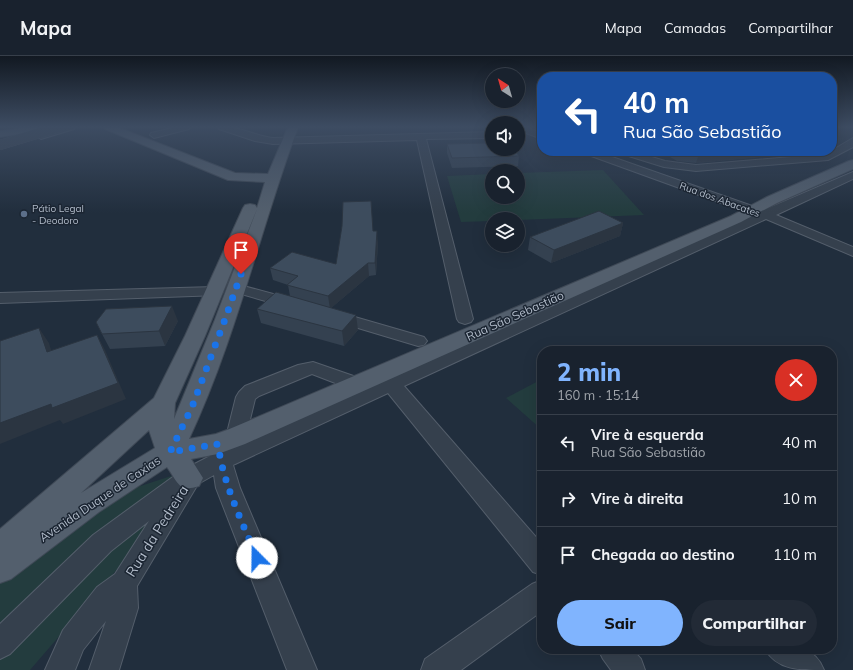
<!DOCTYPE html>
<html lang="pt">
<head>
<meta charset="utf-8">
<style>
	:root { --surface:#19222e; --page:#222a36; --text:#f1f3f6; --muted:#9fa4aa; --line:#373f4a; --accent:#80b4fe }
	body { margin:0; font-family:Mulish,sans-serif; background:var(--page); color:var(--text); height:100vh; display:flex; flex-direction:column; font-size:15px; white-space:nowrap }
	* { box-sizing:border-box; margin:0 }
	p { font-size:13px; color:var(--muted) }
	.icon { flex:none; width:22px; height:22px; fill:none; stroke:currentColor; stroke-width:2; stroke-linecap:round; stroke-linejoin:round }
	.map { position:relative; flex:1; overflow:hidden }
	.details { position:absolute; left:537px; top:290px; width:300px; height:308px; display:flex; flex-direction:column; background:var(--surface); border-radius:16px; box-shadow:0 4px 16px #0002,0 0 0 1px var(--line) }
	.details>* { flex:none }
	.banner { position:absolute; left:537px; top:16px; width:300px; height:84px; border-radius:16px; box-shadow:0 4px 16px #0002,0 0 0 1px var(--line); background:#1a4fa0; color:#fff; overflow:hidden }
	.needle { width:26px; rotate:323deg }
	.tools { position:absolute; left:485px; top:12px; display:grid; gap:8px }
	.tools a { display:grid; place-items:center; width:40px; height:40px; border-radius:50%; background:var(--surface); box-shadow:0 4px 16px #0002,0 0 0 1px var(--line); font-size:20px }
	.pin { position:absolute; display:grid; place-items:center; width:34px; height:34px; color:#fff; margin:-41px -17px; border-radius:50% 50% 50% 0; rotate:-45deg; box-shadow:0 0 4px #0007 }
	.pin .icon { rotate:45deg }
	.me { position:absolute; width:44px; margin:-22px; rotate:338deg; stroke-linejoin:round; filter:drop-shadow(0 0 3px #0008) }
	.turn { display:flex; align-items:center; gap:14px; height:84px; padding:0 20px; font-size:18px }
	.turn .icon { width:52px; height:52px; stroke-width:2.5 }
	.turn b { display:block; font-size:28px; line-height:34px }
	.round { display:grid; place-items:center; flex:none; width:42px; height:42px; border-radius:21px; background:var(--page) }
	.overview { display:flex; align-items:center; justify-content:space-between; height:68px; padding:0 20px }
	h1 { font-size:24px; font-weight:800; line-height:30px; color:var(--accent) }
	.action { display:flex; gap:8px; margin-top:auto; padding:8px 20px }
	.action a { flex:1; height:46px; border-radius:24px; background:var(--accent); color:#111; font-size:16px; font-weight:800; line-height:46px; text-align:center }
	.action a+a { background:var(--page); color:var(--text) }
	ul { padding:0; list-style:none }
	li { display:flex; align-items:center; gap:12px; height:56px; padding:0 20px; border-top:1px solid var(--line) }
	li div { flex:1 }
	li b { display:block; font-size:15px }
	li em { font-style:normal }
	header { display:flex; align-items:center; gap:24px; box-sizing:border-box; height:56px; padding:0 20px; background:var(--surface); border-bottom:1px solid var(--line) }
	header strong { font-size:19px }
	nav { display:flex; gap:22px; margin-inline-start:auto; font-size:14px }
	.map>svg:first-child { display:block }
	.green { fill:#233c3e }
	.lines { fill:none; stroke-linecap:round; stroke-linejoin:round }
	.minor-casing { stroke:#545e6b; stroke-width:2 }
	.major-casing { stroke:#3f4956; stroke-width:2 }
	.minor { fill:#35404d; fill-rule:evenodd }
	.major { fill:#535f6d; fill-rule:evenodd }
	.minor-bridge-casing { stroke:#545e6b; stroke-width:10; stroke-linecap:butt }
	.minor-bridge { stroke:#35404d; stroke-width:10 }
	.wall { fill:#344150 }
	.shaded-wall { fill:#2b3541 }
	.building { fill:#3d4c5d; stroke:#2b3541 }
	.route { stroke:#1a73e8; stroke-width:7; stroke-dasharray:0 12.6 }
	.service-dot { fill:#5c6f8a; stroke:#1b2532; stroke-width:1.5 }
	.labels { text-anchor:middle; stroke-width:3; stroke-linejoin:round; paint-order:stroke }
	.far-street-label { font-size:10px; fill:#b1bbc9; stroke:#1b2532 }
	.far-poi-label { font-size:10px; fill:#b1bbc9; stroke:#1b2532; text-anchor:start }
	.street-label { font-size:12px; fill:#b1bbc9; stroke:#1b2532 }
	.near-street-label { font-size:14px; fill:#b1bbc9; stroke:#1b2532 }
</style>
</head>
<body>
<header>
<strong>Mapa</strong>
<nav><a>Mapa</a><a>Camadas</a><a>Compartilhar</a></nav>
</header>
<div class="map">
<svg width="853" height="614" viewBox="0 0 853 614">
	<rect width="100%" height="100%" fill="#212e3d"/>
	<path class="green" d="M603,114L644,159L518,164L492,163V165L461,166L447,120L492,118V141H518V117Z
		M542,323V374L506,342Z
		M171,420L183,437L30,614H0V521L89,447Z"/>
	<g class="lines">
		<g class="minor-casing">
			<path id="minor" d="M63,71H75L74,73L41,83L37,80L38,78Z
				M177,71H190L189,73L154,82L150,79L151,77Z
				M218,71C236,69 255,80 273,82L492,76V82L426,83L473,263L471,266L465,268L459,266L457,263L417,84L273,88L255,85L219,73Z
				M518,71H525L542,77V83L518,74Z
				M853,82V91L828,104L696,115L664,111L619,97L617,95H632L665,105L696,109L826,98Z
				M581,95H595L764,154L853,116V123L776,159L853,191V200L766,163L404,330L542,488V519L533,516L388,337L233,409L240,432L317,614H287L216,432L214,419L198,428L137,530L138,552L119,614H89L106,565L83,594L75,614H45L63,574L97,531L115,518L149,465L111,495L10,598L0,603V568L93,479L181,415L210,400L208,394L211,388L219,386L227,388L228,392L235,389L229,387L226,381L236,341L239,336L245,330L298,309L313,306L365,324L367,329V330L379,325L374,318L376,314C384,311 388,312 394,318L754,159L583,97ZM312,318L356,335L245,384L255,343L259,340Z
				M236,228L299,245L301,248L299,251L293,253L231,235L229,232L231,229Z
				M215,231L220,233L223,236L220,239L0,247V237Z
				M334,255L424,281L427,285L424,289L418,290L328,263L326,260L328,257Z
				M542,524V555L461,614H421L425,603L532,528Z
				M598,593H632L641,603L645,614H611L603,603Z
				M765,593C791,593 813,586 824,614C799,614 777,614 765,593Z"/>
		</g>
		<g class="major-casing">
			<path id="major" d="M29,71H53L48,74L0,81V75Z
				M104,71H117L235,117L268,118L288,71H298C260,174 236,283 189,383L216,378L227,374L731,160L767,141L849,105L853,104V113L777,147L741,166L245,388L218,398L191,403L203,422L199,430C178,437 178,426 167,411L99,456L11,523L0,527V473L154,342L185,280L243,152L245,149L250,148L255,149L257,152L265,126L228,124L105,73ZM257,153L214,266L174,363L175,347L205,280ZM149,374L155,392L81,437Z"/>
		</g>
		<use href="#minor" class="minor"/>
		<use href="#major" class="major"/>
		<g class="minor-bridge-casing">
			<path id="minor-bridge" d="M0,89L60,71"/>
		</g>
		<use href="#minor-bridge" class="minor-bridge"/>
	</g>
	<path class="wall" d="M487,86L519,100L518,110L452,112L447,97V88L487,87Z
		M660,95H813L812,96L696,107L677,105Z
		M623,167L620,180L551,207L528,194L530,181Z
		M373,175L378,187L376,219L369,220L331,252L358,274L344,290L261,267L257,253L290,240L288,229L273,224L270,212L336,208Z
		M178,265L165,290L110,293L102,278Z"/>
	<path class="shaded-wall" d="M700,95H813L812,96L696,107Z
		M623,167L620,180L551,207L554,194Z
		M377,175L378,187L376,219L375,207Z
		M368,207L369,220L330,253L328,240Z
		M172,250L178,265L165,290L159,275Z
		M356,259L358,274L344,290L342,275Z
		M39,272L49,287L56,311L47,296Z
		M97,279L105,294L126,343L63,368L60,364L0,388V367Z"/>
	<path class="building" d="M487,86H492V93H514L519,100L452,102L447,88L488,87Z
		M371,145L373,175H377L375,207H368L328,240L287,229L298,220L270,212L292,196L336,208L342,170L343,146Z
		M599,155L623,167L554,194L530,181Z
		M276,236L356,259L342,275L257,253Z
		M172,250L159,275L102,278L96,266L106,253Z
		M39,272L47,296L97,279L118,327L52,352L51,348L0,367V285Z"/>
	<linearGradient id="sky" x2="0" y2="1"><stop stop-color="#121922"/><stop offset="0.45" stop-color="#3d4c62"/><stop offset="1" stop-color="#3d4c62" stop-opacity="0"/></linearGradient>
	<rect width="853" height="157" fill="url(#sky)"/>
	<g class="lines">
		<path class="route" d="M241,218L224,266L192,351L170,396L218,388C223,428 242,465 257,502"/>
	</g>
	<circle class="service-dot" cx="24" cy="158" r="4"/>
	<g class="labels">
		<g class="far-street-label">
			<text transform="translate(720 143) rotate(20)" y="4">Rua dos Abacates</text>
		</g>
		<g class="far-poi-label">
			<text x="32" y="156">Pátio Legal<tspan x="32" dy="12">- Deodoro</tspan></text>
		</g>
		<g class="street-label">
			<text transform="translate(515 260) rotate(-24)" y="4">Rua São Sebastião</text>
			<text transform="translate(100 443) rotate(-34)" y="4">Avenida Duque de Caxias</text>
		</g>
		<g class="near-street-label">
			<text transform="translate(157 475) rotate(-58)" y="5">Rua da Pedreira</text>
		</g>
	</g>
</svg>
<div class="tools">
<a><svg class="needle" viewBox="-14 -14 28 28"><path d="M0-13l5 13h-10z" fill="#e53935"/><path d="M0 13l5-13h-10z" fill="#9fa4aa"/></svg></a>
<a><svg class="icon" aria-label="sound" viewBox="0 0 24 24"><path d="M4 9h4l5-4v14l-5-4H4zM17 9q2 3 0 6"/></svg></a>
<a><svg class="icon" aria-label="search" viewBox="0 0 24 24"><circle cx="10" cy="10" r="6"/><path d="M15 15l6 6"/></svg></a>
<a><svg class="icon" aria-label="layers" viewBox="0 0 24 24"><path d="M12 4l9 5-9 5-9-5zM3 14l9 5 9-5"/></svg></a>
</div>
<div class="pin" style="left:241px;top:218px;background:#d93025"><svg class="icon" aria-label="arrive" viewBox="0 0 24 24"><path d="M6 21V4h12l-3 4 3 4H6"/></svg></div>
<svg class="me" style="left:257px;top:502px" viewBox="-20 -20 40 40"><circle r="19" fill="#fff"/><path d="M0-13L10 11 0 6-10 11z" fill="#1a73e8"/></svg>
<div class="banner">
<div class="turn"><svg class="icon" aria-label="left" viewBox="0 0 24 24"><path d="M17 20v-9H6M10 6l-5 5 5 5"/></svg><div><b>40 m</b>Rua São Sebastião</div></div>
</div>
<section class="details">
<div class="overview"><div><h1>2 min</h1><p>160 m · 15:14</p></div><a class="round" style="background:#d93025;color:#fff"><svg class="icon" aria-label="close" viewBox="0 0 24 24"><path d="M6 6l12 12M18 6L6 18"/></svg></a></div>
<ul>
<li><svg class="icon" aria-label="left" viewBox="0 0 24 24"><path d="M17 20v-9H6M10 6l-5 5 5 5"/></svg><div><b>Vire à esquerda</b><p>Rua São Sebastião</p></div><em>40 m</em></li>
<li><svg class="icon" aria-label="right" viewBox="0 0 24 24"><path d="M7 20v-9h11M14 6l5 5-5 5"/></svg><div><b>Vire à direita</b></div><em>10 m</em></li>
<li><svg class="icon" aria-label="arrive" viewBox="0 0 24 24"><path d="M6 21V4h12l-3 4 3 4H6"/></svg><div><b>Chegada ao destino</b></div><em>110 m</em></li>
</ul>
<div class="action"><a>Sair</a><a>Compartilhar</a></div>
</section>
</div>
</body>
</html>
